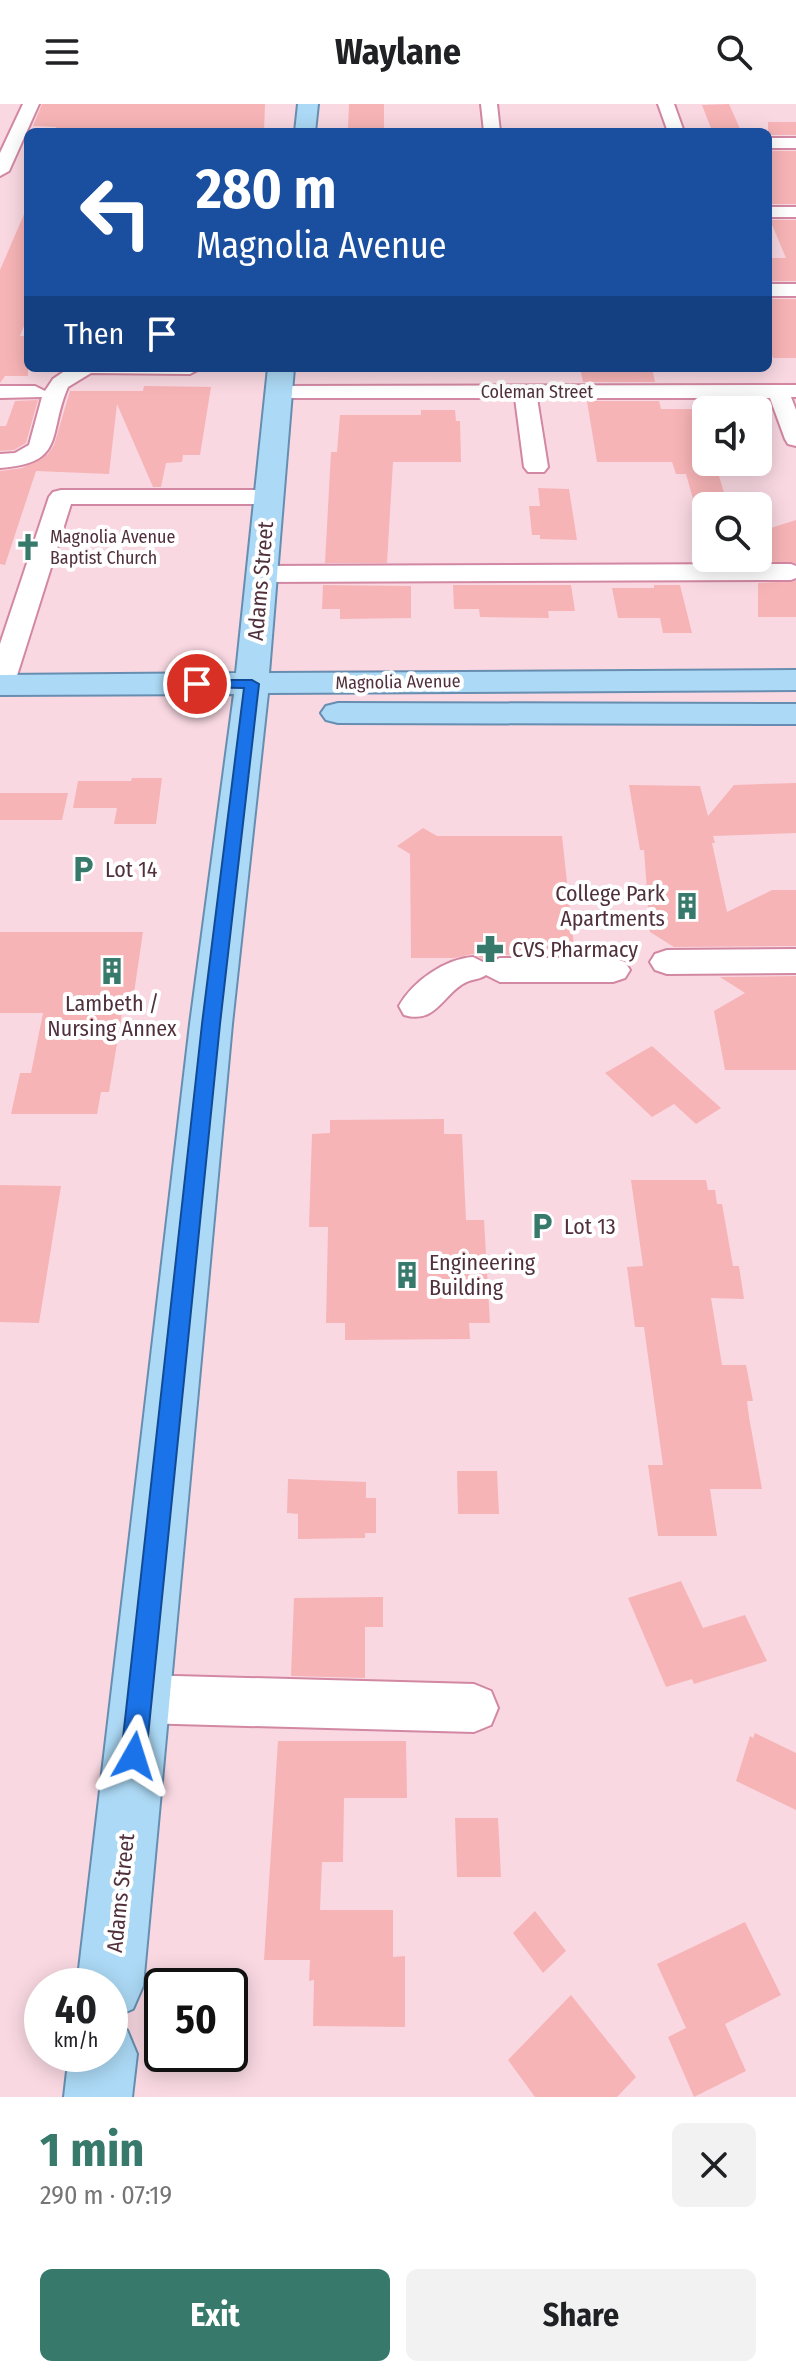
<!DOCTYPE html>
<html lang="en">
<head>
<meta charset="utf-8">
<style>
	:root { --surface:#fff; --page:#f2f2f2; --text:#202124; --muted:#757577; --accent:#37796a }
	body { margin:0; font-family:"Fira Sans Condensed",sans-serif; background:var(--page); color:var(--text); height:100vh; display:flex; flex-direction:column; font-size:30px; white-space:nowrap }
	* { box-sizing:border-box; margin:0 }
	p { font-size:26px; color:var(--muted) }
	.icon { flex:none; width:44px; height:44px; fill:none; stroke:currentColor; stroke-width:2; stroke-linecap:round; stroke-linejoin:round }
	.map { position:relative; height:1993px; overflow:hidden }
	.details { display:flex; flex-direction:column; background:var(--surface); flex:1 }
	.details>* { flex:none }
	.banner { position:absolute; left:24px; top:24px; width:748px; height:244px; border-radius:12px; box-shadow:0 4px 20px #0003; background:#1a4fa0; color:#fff; overflow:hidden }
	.fabs { position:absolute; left:692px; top:292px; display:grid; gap:16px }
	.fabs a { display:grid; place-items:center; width:80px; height:80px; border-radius:12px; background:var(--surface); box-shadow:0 4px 20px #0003; font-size:40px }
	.speed { position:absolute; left:24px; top:1864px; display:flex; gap:16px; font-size:40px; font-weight:700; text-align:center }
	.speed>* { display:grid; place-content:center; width:104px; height:104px; border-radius:50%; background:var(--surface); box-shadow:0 4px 20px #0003; line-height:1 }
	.speed small { font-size:20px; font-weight:400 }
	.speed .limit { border:4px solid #111; border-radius:12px; background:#fff; color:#111 }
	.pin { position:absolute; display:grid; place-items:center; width:68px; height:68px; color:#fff; margin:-34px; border:4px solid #fff; border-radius:50%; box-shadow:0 2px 8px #0007 }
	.me { position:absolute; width:88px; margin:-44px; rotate:6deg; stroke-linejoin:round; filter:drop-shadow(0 0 6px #0008) }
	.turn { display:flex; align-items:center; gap:28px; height:168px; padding:0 40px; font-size:36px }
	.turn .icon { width:104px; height:104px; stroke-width:2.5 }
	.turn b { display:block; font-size:56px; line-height:68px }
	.then { display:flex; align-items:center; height:76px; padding:0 40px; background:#0003; gap:16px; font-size:30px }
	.round { display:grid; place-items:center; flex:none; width:84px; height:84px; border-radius:12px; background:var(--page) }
	.headline { display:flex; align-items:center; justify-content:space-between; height:136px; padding:0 40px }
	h1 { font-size:48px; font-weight:700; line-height:60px; color:var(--accent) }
	.primary-button { display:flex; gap:16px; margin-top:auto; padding:16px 40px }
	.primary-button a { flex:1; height:92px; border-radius:12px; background:var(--accent); color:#fff; font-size:32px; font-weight:700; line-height:92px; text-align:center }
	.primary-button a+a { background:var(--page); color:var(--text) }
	header { display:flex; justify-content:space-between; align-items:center; height:104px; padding:0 40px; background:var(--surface); font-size:36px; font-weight:700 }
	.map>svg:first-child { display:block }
	.building { fill:#f7b4b6 }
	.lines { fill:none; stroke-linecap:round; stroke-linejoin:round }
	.minor-casing { stroke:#d287a2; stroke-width:4 }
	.major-casing { stroke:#678eb0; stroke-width:4 }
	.minor { fill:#fff; fill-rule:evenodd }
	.major { fill:#acd9f5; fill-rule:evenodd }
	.route { fill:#1a73e8; stroke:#114b97; stroke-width:2 }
	.labels { text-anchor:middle; stroke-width:8; stroke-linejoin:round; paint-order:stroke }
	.far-street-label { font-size:18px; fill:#50303c; stroke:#fff }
	.far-poi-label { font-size:18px; fill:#50303c; stroke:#fff; text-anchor:start }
	.street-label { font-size:22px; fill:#50303c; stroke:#fff }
	.poi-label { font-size:22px; fill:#50303c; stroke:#fff; text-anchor:start }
</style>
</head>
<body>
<header><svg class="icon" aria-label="menu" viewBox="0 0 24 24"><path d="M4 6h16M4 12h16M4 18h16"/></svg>Waylane<svg class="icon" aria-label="search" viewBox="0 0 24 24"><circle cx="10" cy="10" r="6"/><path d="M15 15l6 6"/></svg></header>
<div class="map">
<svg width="796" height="1993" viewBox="0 0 796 1993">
	<rect width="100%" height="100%" fill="#f9d8e2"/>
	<path class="building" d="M42,0H265L264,28L91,24L89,28L54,27L56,23L33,22Z
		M349,0H384V26L348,25Z
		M729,0L741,27H712L702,1Z
		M768,18H796V31H768Z
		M768,47H796V100H768Z
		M28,101V212L20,232H28V272H5L0,279V166Z
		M770,116H796V177H768V154H786Z
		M768,195H796V254H773L768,241Z
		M580,264H652L655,278H583Z
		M144,282L211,283L200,351H183L182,358L166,359L161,383H153L117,300L109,370L36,367L5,461L0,460V367L22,364L48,350L54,341L70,287H143Z
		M38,296L26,339L14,346L0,347V322H6L15,297Z
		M587,297H659L661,305H706V362H716L728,402H695L686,370H676L672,358H597Z
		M421,306H455L456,317H460L461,358H393L387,459H325L331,348H337L340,311H421Z
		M538,384L569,385L577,436L540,435V431H532L529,402H540Z
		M796,416V459L758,457V428Z
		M796,477V513H758V479Z
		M323,481L411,482V514L340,515V505H322Z
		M453,481H571L575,507H548L549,514L480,513L479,505H454Z
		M654,481H680L692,529H663L660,514H618L612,484H654Z
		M132,674H162L156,720H114L117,704H73L78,677H131Z
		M796,679V729L713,732L715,739H712L727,808L772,786H796V842L674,843L650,828L644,746H640L629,681L700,682L708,712L734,681Z
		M0,689H68L62,716H0Z
		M423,724L437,732H562L575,851H500L487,857L473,850L454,854H411L410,750L397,742Z
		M0,828H143L131,909H122L109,988H101L97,1010H11L20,969H31L43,909H0Z
		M796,872V966H725L714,907L745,889L720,873Z
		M652,942L695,981L721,1004L696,1020L674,1000L652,1013L605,969Z
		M444,1015V1030H462L466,1116H484L490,1219H469L470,1235L345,1236V1219H326L328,1123H309L312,1030L330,1029V1016Z
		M631,1076H706L708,1086H715L717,1100H722L733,1162H739L744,1195L711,1194L722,1261H746L753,1297H747L749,1313L762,1385H710L717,1432H658L648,1361H663L644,1223H635L627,1163L643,1162Z
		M0,1081L61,1082L39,1219L0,1218Z
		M457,1367H497L499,1410H458Z
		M288,1375L366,1378V1394H376V1429H365V1434L298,1435V1410L287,1409Z
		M681,1477L703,1524L745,1511L767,1557L694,1580L692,1575L666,1583L628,1494Z
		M383,1493V1523H365V1574L291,1572L294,1494Z
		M755,1629L796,1649V1706L736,1677L750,1632L753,1634Z
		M278,1637H406L407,1694H344L343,1758H322L320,1806H393V1853L405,1852V1923L313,1922L314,1876L309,1877L310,1856H264Z
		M455,1714H498L501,1773H457Z
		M535,1807L566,1847L543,1869L513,1829Z
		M745,1818L781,1891L725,1920L746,1967L694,1993L668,1933L686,1924L657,1860Z
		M571,1891L636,1973L617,1993H535L508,1956Z"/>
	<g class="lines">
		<g class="minor-casing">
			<path id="minor" d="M23,0H39L9,67L0,72V49Z
				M481,0H497L500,28H484Z
				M658,0H674L684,28H668Z
				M768,34H796V44H768Z
				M768,103H796V113H768Z
				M768,180H796V192H768Z
				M69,264H201L190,270L91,269L68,283C47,331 67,359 0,364V350L15,349L29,341L42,293L0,294V282H35L45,287L53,275Z
				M796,281V293H791L796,306V342L788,340L785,335L770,294H537L548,363L544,368H528L524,363L515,294H278L267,288L278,282Z
				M61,386H268L276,388L280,393L276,398L268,400H71L14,581L10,587L0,589V540L49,393L53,388Z
				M791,460L796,462V474L791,476L260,478L251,475L247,470L251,465L260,462Z
				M796,845V869L667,870L655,866L650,858L655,850L667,846Z
				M473,853L487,860L500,854H613L625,858L630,866L625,874L613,878H500L486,871C480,875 475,875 469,877C443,887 438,921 404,911L399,902C413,877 445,855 473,853Z
				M140,1571L474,1580L491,1587L498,1604L491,1621L474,1628L140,1619L123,1612L116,1595L123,1578Z"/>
		</g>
		<g class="major-casing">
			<path id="major" d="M298,0H318L315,28H295Z
				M268,264H294L269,569L796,566V586L268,589L232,920L143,1882L133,1905L110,1915V1882H77L190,920L234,590L0,591V571L236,569Z
				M338,599L796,600V620L338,619L326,616L321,609L326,602Z
				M110,1919L127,1926L137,1950L132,1993H64L69,1950H110Z"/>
		</g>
		<use href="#minor" class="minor"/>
		<use href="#major" class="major"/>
	</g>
	<path class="route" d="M197,576H252L259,580L220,920L146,1652L143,1661L134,1665L125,1661L121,1652L202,920L244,584L192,583L190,580Z"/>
	<defs>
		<g id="church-bare" transform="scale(2.16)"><path d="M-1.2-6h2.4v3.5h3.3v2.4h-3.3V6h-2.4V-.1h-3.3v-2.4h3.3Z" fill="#37796a" stroke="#fff" stroke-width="2.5" paint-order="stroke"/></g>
		<g id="parking-bare" transform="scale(2.16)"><path d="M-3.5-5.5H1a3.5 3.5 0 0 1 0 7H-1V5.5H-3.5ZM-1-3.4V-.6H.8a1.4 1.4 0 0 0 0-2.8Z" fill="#37796a" stroke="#fff" stroke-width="2.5" paint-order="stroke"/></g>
		<g id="building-bare" transform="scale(2.16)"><path d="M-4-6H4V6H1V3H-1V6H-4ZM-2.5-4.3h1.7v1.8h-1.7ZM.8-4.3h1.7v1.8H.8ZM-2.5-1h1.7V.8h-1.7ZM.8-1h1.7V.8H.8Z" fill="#37796a" stroke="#fff" stroke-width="2.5" paint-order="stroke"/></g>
		<g id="pharmacy-bare" transform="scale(2.16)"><path d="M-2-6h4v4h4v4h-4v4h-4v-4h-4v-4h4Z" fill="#37796a" stroke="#fff" stroke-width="2.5" paint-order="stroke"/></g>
	</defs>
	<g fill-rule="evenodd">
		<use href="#church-bare" x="28" y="443"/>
		<use href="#parking-bare" x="83" y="765"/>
		<use href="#building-bare" x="687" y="802"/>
		<use href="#pharmacy-bare" x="490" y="845"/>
		<use href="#building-bare" x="112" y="867"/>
		<use href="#parking-bare" x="542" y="1122"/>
		<use href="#building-bare" x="407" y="1171"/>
	</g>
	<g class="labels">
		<g class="far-street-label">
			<text x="537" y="294">Coleman Street</text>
			<text transform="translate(398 578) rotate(-1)" y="6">Magnolia Avenue</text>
		</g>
		<g class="far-poi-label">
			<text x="50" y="439">Magnolia Avenue<tspan x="50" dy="21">Baptist Church</tspan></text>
		</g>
		<g class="street-label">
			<text transform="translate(260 477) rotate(-85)" y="8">Adams Street</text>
			<text transform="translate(120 1789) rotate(-84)" y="8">Adams Street</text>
		</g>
		<g class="poi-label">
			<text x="105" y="773">Lot 14</text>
			<text x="665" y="797" text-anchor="end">College Park<tspan x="665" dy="25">Apartments</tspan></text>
			<text x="512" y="853">CVS Pharmacy</text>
			<text x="112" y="907" text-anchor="middle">Lambeth /<tspan x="112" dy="25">Nursing Annex</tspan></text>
			<text x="564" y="1130">Lot 13</text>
			<text x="429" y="1166">Engineering<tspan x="429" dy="25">Building</tspan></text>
		</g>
	</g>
</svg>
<div class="fabs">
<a><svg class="icon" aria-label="sound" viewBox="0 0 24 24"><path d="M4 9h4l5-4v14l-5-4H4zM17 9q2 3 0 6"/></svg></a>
<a><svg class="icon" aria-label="search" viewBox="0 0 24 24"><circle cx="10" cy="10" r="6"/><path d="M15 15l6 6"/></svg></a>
</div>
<div class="speed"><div>40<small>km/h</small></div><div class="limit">50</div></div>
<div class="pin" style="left:197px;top:580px;background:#d93025"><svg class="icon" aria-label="arrive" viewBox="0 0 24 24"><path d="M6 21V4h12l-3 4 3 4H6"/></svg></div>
<svg class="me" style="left:134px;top:1652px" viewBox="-20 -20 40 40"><path d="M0-17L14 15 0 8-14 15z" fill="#1a73e8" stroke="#fff" stroke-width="4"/></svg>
<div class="banner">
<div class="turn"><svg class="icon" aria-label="left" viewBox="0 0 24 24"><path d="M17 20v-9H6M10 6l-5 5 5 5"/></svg><div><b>280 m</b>Magnolia Avenue</div></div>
<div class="then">Then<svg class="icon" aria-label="arrive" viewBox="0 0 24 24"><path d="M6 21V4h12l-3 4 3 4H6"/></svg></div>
</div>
</div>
<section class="details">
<div class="headline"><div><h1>1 min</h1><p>290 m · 07:19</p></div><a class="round"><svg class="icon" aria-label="close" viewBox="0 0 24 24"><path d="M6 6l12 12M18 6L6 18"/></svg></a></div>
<div class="primary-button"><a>Exit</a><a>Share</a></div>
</section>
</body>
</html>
